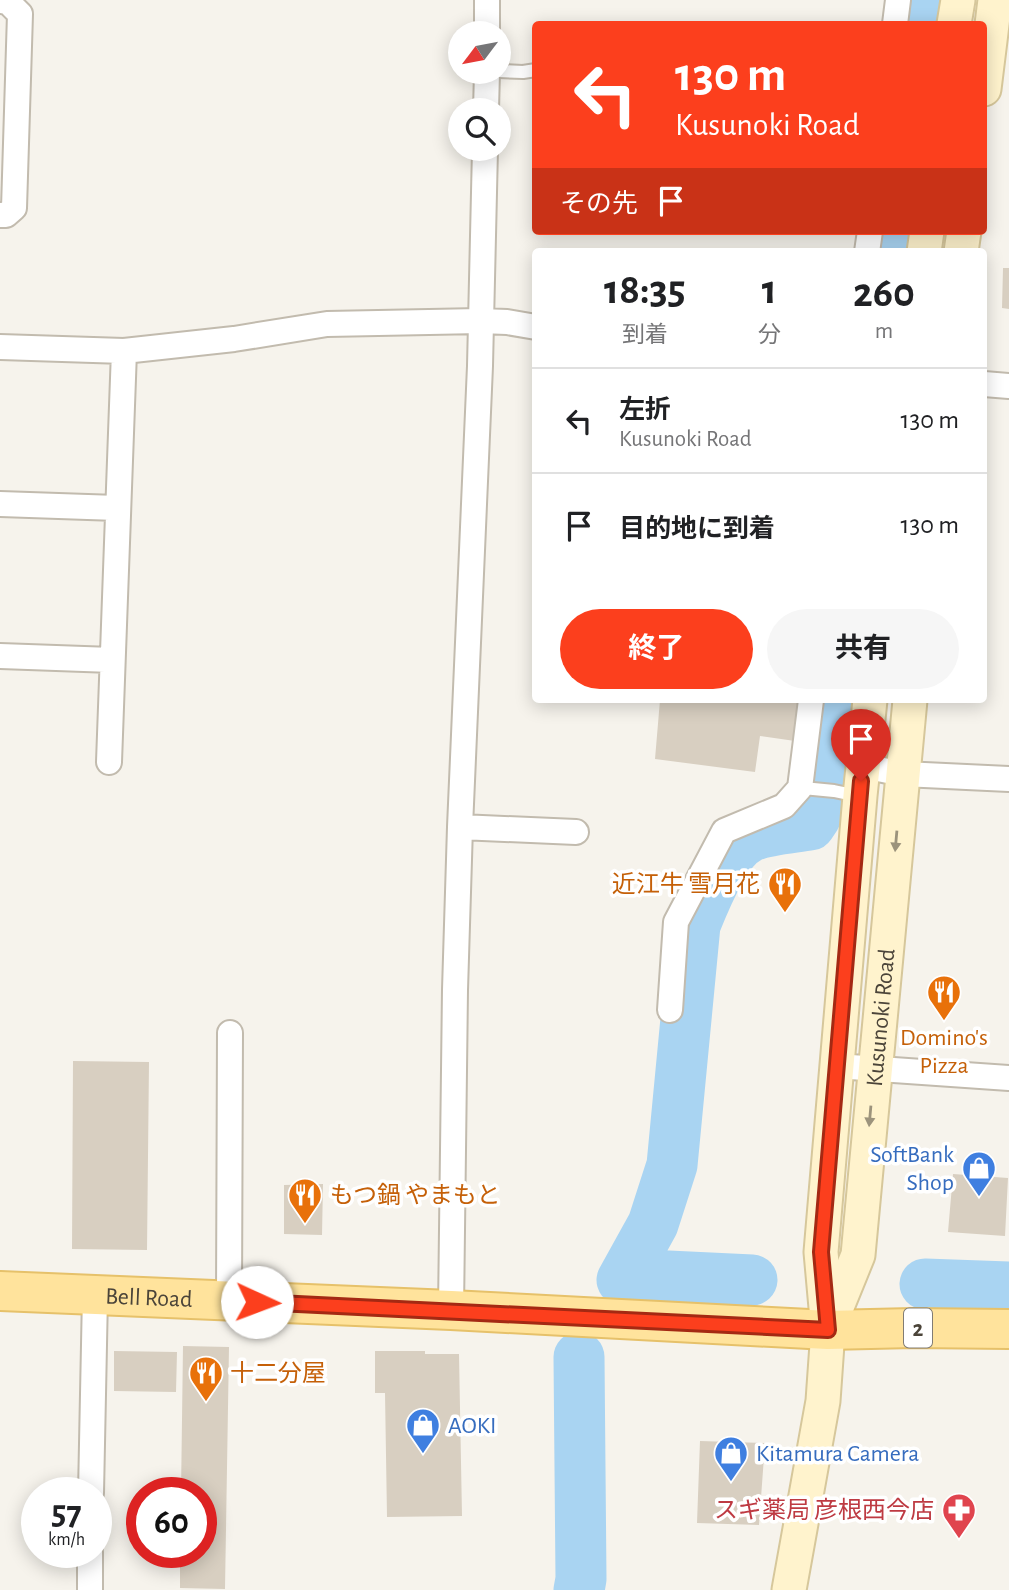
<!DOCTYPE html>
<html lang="ja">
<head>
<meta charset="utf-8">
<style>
	:root { --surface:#fff; --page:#f6f6f6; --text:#202124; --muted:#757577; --line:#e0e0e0; --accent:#fc3f1d }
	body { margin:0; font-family:"Alegreya Sans","Noto Sans JP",sans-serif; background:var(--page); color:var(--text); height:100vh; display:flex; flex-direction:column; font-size:26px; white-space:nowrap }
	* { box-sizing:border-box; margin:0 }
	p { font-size:23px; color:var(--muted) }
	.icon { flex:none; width:38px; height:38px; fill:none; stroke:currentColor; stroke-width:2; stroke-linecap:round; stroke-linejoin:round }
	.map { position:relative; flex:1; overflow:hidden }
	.sheet { position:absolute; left:532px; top:248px; width:455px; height:455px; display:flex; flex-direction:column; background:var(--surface); border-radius:7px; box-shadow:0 4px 18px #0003 }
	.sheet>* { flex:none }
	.guide { position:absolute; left:532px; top:21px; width:455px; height:214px; border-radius:7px; box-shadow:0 4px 18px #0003; background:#fc3f1d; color:#fff; overflow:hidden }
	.needle { width:46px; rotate:238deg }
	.tools { position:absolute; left:448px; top:21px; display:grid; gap:14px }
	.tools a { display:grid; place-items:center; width:63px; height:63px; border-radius:50%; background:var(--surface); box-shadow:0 4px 18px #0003; font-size:35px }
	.speed { position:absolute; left:21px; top:1477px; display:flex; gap:14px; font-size:35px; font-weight:700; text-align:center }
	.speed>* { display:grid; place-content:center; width:91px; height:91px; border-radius:50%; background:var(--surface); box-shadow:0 4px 18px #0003; line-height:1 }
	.speed small { font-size:18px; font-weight:400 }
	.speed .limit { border:10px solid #d22; background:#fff; color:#111 }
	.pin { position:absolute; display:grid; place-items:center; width:60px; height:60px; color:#fff; margin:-72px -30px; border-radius:50% 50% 50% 0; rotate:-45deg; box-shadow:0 0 7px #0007 }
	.pin .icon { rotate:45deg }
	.me { position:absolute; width:77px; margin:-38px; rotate:92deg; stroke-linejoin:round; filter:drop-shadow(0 0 5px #0008) }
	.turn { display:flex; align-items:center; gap:24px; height:147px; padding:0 28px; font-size:32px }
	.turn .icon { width:91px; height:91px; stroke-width:2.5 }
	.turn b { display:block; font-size:49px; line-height:60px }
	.then { display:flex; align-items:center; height:66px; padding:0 28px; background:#0003; gap:14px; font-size:26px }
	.eta { display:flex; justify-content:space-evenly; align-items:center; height:119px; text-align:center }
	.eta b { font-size:42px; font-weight:700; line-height:49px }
	.primary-button { display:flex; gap:14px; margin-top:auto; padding:14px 28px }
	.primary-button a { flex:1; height:80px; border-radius:42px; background:var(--accent); color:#fff; font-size:28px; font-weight:700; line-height:80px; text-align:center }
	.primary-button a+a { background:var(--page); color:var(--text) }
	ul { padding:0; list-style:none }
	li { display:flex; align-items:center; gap:21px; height:105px; padding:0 28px; border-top:2px solid var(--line) }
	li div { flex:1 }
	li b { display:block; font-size:26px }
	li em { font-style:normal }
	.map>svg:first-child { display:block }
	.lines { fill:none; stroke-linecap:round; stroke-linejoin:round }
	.river { stroke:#a9d4f2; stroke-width:51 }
	.building { fill:#d8cfc1 }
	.lane-casing { stroke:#c2bbae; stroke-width:16 }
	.street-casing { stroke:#c2bbae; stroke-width:28 }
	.secondary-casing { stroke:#d6c79b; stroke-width:37 }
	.primary-casing { stroke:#e6c16a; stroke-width:42 }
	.lane { stroke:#fff; stroke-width:12 }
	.street { stroke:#fff; stroke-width:24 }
	.secondary { stroke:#fff3cd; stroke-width:33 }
	.primary { stroke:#ffe39c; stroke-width:38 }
	.oneway { fill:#9c937c }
	.route-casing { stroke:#a42913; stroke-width:18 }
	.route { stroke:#fc3f1d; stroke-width:12 }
	.labels { text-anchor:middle; stroke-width:7; stroke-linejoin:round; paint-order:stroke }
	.shield { fill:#fff; stroke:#817c74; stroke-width:2 }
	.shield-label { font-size:23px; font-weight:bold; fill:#4b4439 }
	.food-label { font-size:24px; fill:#c56008; stroke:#fff; text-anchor:start }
	.street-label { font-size:24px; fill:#4b4439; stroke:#fff }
	.shop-label { font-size:24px; fill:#366cbe; stroke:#fff; text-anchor:start }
	.health-label { font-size:24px; fill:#be3a42; stroke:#fff; text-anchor:end }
</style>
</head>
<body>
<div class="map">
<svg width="1009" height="1590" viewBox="0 0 1009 1590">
	<rect width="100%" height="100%" fill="#f6f3ec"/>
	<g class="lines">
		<path class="river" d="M916,24L919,0
			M887,252L890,231
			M626,1274L752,1280
			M622,1280L653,1224L672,1165L695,925C705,900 725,849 750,837C765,830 793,828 810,825L816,816L831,700
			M925,1284L1009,1287
			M579,1590L581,1579L579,1357"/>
	</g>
	<path class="building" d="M1003,268H1009V309L1002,308Z
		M660,700H800L795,741L760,736L755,772L655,759Z
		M73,1061L149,1062L147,1250L72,1249Z
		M953,1174L1008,1178L1005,1236L948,1232Z
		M323,1184L322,1235L284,1234V1185Z
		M183,1346L229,1347L225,1589L180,1588V1552H201V1493H181Z
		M114,1351L177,1352L176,1392L114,1391Z
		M375,1351H425V1354H459L462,1516L387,1517L385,1393H375Z
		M700,1441L765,1443L759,1525L697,1523Z"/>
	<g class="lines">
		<g class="lane-casing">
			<path id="lane" d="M499,71L523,72L536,70
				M803,788L834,791L858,796"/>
		</g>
		<g class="street-casing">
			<path id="street" d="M0,1L8,2L20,14L14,208L6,215H0
				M895,24L898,0
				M487,33V0
				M486,110L487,72
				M867,252L870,231
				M0,347L124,351L234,339L327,324L480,321L507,322L536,327
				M984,384L1009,386
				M0,504L117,508
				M0,656L112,660
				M109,762L124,351
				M863,766L903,774L1009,779
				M460,827L576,832
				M670,1010L676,922L724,831L784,806L800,788L811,700
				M836,1066L1009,1078
				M229,1300L230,1033
				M451,1310L455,990L460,827L480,366L485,149
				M91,1493L95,1295
				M90,1590V1552"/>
		</g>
		<g class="secondary-casing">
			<g id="secondary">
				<path d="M954,24L958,0"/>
				<path d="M984,89L995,0"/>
				<path d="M924,252L927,231"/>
				<path d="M961,252L964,231"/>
				<path id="s1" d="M830,1324L858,1255L910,700"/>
				<path d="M789,1590L823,1401L828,1330L821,1252L860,796L870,700"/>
			</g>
		</g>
		<g class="primary-casing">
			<g id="primary">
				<path id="s2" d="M0,1291L451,1310L828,1330L913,1328L1009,1329"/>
			</g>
		</g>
		<use href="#lane" class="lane"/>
		<use href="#street" class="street"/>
		<use href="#secondary" class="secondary"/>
		<use href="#primary" class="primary"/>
	</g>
	<defs><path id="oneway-solid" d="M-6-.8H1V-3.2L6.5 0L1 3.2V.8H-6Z" transform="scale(1.75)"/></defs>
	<g class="oneway">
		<use href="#oneway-solid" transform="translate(896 841) rotate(95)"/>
		<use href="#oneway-solid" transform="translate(870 1116) rotate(95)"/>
	</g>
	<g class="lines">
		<g class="route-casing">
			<path id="route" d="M257,1302L828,1330L821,1252L861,781"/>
		</g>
		<use href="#route" class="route"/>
	</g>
	<defs>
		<g id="restaurant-pin" transform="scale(1.75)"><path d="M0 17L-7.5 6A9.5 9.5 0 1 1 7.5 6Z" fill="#e8710a" stroke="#fff"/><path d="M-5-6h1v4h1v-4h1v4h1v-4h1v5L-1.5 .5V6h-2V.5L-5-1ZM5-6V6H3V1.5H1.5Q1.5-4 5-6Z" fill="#fff"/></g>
		<g id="shop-pin" transform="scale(1.75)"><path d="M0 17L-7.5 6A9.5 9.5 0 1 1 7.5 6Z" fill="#3f7fe0" stroke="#fff"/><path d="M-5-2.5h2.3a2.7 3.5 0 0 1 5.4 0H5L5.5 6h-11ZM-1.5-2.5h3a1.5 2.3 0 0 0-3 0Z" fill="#fff"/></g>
		<g id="pharmacy-pin" transform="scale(1.75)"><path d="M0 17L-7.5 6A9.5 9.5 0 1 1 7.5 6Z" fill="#e0444e" stroke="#fff"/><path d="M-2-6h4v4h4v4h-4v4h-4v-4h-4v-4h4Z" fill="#fff"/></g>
	</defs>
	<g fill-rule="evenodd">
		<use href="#restaurant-pin" x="785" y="884"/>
		<use href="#restaurant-pin" x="944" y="992"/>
		<use href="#shop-pin" x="979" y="1168"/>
		<use href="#restaurant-pin" x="305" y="1195"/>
		<use href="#restaurant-pin" x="206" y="1373"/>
		<use href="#shop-pin" x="423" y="1425"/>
		<use href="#shop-pin" x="731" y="1453"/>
		<use href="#pharmacy-pin" x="959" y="1510"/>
	</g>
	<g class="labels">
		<rect class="shield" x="904" y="1308.5" width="28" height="39" rx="5"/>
		<g class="shield-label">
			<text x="918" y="1336">2</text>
		</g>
		<g class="food-label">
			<text x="760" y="892" text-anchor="end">近江牛 雪月花</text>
			<text x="944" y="1045" text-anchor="middle">Domino's<tspan x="944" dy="28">Pizza</tspan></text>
			<text x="330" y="1203">もつ鍋 やまもと</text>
			<text x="230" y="1381">十二分屋</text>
		</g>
		<g class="street-label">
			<text dy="8" stroke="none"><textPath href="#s1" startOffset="313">Kusunoki Road</textPath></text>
			<text dy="8" stroke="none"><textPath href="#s2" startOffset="149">Bell Road</textPath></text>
		</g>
		<g class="shop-label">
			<text x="954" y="1162" text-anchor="end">SoftBank<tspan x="954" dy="28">Shop</tspan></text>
			<text x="448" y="1433">AOKI</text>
			<text x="756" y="1461">Kitamura Camera</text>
		</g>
		<g class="health-label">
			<text x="934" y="1518">スギ薬局 彦根西今店</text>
		</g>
	</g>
</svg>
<div class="tools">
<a><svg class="needle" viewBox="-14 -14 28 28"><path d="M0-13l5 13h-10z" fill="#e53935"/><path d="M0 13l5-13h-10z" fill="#757577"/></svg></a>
<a><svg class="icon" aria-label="search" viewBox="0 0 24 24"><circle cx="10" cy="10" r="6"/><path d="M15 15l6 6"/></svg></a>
</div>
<div class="speed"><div>57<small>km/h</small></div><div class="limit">60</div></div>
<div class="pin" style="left:861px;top:781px;background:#d93025"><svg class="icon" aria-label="arrive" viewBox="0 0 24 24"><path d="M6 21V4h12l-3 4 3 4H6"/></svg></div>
<svg class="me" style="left:257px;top:1302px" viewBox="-20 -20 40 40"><circle r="19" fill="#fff"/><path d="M0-13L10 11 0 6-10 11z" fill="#fc3f1d"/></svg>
<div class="guide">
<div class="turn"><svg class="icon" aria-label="left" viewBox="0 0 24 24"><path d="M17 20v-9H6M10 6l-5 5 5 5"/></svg><div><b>130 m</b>Kusunoki Road</div></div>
<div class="then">その先<svg class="icon" aria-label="arrive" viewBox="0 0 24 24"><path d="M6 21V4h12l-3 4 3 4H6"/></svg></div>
</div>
<section class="sheet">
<div class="eta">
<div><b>18:35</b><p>到着</p></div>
<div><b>1</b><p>分</p></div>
<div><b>260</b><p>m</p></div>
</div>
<ul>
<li><svg class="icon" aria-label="left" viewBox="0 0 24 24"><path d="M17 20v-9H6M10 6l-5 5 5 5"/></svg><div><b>左折</b><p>Kusunoki Road</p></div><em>130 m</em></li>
<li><svg class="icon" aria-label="arrive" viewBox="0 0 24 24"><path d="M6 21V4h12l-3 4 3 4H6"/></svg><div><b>目的地に到着</b></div><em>130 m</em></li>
</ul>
<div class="primary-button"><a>終了</a><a>共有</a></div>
</section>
</div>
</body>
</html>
